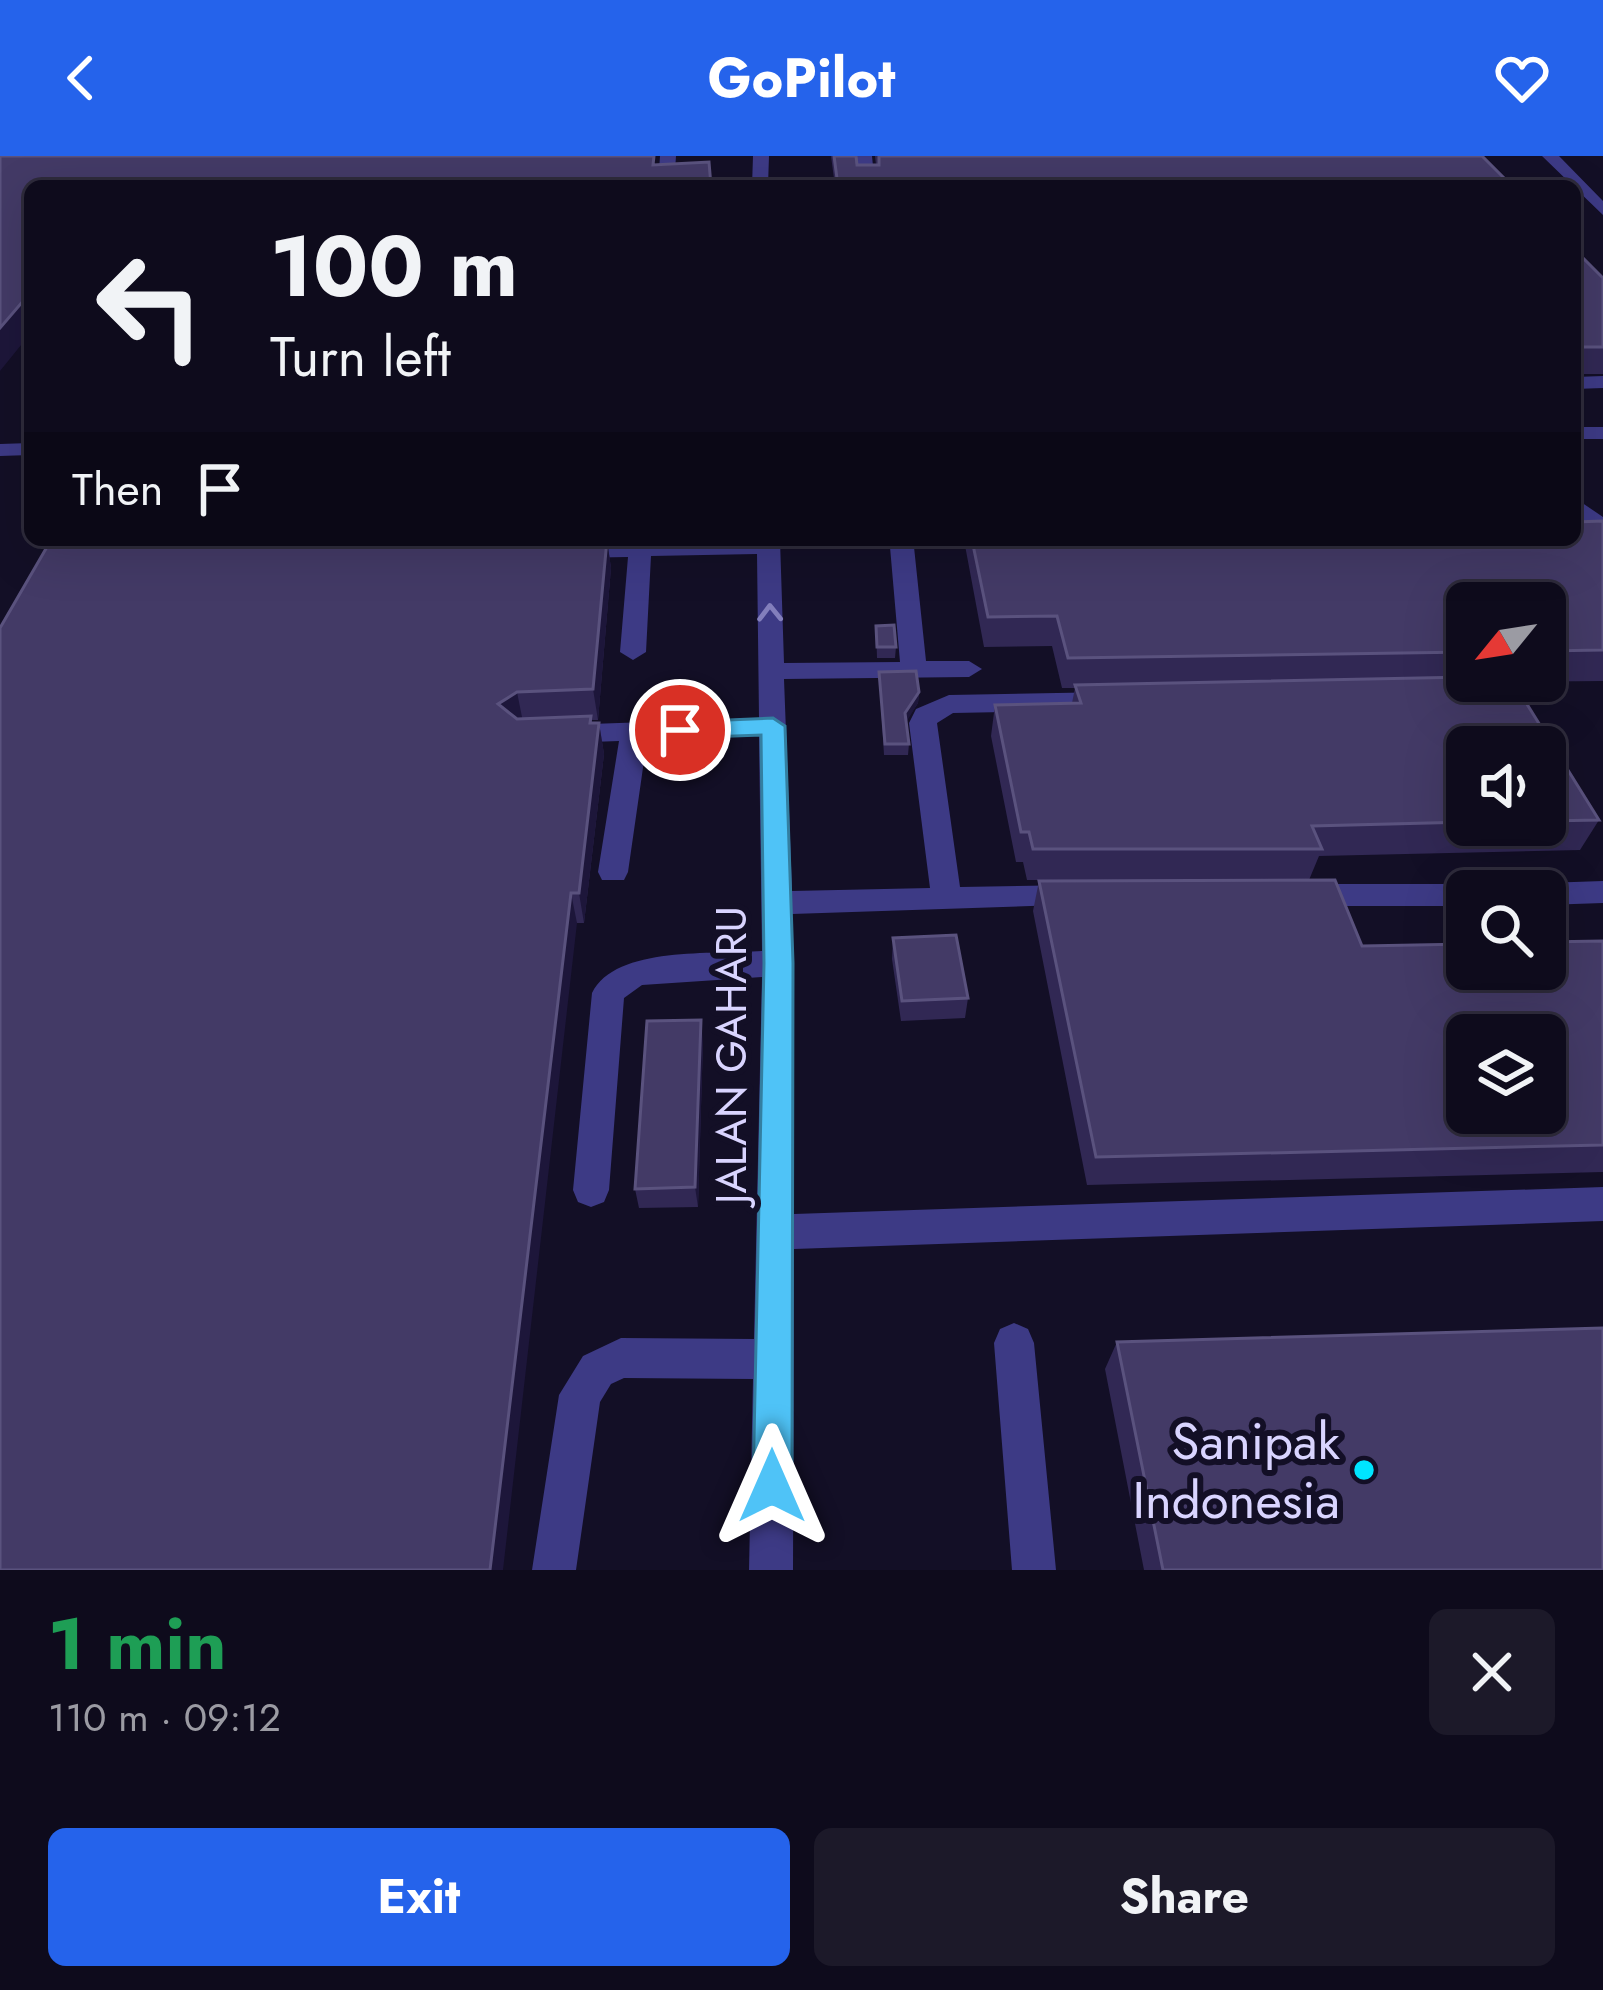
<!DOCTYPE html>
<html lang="en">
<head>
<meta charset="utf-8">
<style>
	:root { --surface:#0e0b1c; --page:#1c1929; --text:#f1f3f6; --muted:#9b9ba3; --line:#2e2b3b; --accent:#2563eb }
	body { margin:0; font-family:Jost,sans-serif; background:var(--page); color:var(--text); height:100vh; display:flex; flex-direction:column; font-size:45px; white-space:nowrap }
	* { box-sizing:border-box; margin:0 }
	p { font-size:39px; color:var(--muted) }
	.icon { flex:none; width:66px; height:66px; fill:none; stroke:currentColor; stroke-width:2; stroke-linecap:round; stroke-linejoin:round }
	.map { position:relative; height:1414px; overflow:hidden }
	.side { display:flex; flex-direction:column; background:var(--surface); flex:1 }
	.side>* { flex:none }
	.top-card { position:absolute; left:24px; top:24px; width:1557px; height:366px; border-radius:18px; box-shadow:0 12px 48px #0002,0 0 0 3px var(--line); background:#0e0b1c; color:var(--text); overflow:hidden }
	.needle { width:78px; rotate:240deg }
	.tools { position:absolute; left:1446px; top:426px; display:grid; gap:24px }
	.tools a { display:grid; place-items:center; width:120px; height:120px; border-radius:18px; background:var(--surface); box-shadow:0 12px 48px #0002,0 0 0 3px var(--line); font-size:60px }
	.pin { position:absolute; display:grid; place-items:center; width:102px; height:102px; color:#fff; margin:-51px; border:6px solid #fff; border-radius:50%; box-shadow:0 3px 12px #0007 }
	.me { position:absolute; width:132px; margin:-66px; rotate:0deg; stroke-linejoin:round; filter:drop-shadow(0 0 9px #0008) }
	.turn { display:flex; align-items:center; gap:42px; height:252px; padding:0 48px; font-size:54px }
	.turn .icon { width:156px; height:156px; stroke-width:2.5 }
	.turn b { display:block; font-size:84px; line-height:102px }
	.then { display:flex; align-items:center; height:114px; padding:0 48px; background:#0003; gap:24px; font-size:45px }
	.round { display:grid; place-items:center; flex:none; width:126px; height:126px; border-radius:18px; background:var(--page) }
	.head { display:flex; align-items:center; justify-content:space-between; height:204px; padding:0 48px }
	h1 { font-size:72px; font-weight:700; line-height:90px; color:#1e9e55 }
	.button { display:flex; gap:24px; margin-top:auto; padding:24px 48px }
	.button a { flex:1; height:138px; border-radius:18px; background:var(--accent); color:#fff; font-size:48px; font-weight:700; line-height:138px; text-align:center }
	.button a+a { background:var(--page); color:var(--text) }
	header { display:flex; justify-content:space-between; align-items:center; height:156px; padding:0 48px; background:var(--accent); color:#fff; font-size:54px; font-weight:700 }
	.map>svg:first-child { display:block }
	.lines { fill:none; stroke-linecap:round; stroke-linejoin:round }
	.minor { fill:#3d3a85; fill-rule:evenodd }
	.wall { fill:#312854; fill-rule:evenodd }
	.shaded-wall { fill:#1d163a }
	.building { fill:#433a66; stroke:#5a527e; stroke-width:3; fill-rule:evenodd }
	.oneway { stroke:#837fbc }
	.route { fill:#4fc3f7; stroke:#337fa1; stroke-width:3 }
	.poi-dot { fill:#00e5ff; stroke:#130f26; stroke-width:4.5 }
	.labels { text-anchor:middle; stroke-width:12; stroke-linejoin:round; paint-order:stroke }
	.street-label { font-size:42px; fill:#d9d4ff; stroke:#130f26 }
	.near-poi-label { font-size:51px; fill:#d9d4ff; stroke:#130f26; text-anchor:end }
</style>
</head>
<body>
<header><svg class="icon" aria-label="back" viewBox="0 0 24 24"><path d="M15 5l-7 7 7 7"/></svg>GoPilot<svg class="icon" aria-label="heart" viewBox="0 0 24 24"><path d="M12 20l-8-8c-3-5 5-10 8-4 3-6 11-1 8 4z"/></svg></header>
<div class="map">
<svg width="1603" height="1414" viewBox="0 0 1603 1414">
	<rect width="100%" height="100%" fill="#130f26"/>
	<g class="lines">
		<path class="minor" d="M660,0H676L674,30H658Z
			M753,0H769L768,30H752Z
			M856,0H872L875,30H859Z
			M1542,0H1559L1603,45V59Z
			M1603,220V232L1575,233V221Z
			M1575,271H1603V283H1575Z
			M30,287V299L0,300V288Z
			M1575,342L1603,361V379L1575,360Z
			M780,384L784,507L900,506L890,391L902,384L914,391L926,505H969L982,513L969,521L784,523L792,735L930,732L909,567L916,553L949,539L1112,536L1125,545L1112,554L953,557L937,567L960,731L1078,729L1089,732L1093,740L1089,748L792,758L794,1058L1603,1031V1065L794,1093L793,1414H749L753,1223L624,1222L611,1228L600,1246L576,1414H532L559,1239L583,1200L621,1182L754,1183L762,821L642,829L624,842L609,1034L604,1046L591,1051L578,1046L573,1034L592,837C616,789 714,799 762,795L759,580L647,584L628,716L624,724H602L598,716L619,585L563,587L549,578L563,569L759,562L757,398L651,400L646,496L633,504L620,496L628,401L571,402L559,395L571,388Z
			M1603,725V747L1545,749V735H1531L1545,727Z
			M1300,728H1467L1480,735H1467V750H1300L1289,747L1285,739L1289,731Z
			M1014,1167L1028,1173L1034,1187L1056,1414H1012L994,1187L1000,1173Z"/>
	</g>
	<path class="wall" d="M831,0H856L857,9H876L875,0H1482L1512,30H835Z
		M1575,94L1603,122V218H1575Z
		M1603,365V525L1497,526L1599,664L1580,694L1319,700L1309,724H1027L1023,706H1016L991,580L995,549L1072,547L1075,532H1062L1052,490L984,491L964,384H1575ZM1467,447H1545V525H1467ZM1467,591H1545V669H1467Z
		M51,384H607L611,412L598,564H592V567H599L604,598L584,767H577Z
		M876,470L896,491L895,502H877Z
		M879,516L919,536L918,547L906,565L909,588L908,599H884Z
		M1039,725L1362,790L1603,785V1016L1087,1029L1033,755Z
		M893,782L968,842L965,862L901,865L892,803Z
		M703,885L698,1051L639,1052L635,1033Z
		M1117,1186L1603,1414H1144L1105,1213Z"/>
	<path class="shaded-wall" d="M30,137V178L0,215V172Z
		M607,384L611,412L598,564L593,533Z
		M517,536L523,566L498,548Z
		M919,536L918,547L905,568V557Z
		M599,567L604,598L584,767L579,737Z
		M571,737L577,767L503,1414H490Z
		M701,864L703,885L698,1051L695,1031Z"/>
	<path class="building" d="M0,0H654L653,9L709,6L711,30H30V137L0,172Z
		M834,0H856L857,9H879V0H1482L1512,30H838Z
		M1575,94L1603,122V191H1575Z
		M1603,365V494L1545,495V447H1467V496L1068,502L1057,460L988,461L972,384H1575V366Z
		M51,384H607L593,533L517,536L498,548L517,563L591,560L590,567H599L579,737H571L490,1414H0V472Z
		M894,469L896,491H877L876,470Z
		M916,515L919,536L905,557L909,588H885L879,516Z
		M1467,521V525H1494L1520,537L1599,664L1545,665V591H1467V666L1312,670L1322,693H1033L1029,676H1021L995,549L1081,547L1075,529Z
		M1335,724L1362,790L1467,788V813H1545V786L1603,785V989L1096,1001L1039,725ZM1467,879H1545V957H1467Z
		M956,779L968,842L902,845L893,782Z
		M701,864L695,1031L635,1033L647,865Z
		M1603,1172V1414H1163L1117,1186Z"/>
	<defs><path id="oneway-chevron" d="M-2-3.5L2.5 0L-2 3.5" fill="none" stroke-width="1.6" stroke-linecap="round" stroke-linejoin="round" transform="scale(3)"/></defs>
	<use class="oneway" href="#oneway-chevron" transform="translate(770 457) rotate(-91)"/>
	<path class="route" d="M773,562L785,570L793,807L792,1330L786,1343L772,1349L758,1343L753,1330L764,807L761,579L680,582L668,574L680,566Z"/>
	<circle class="poi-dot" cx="1364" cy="1314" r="12"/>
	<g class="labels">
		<g class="street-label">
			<text transform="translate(731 899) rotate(-90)" y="15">JALAN GAHARU</text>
		</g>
		<g class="near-poi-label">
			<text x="1340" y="1303">Sanipak<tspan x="1340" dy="59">Indonesia</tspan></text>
		</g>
	</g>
</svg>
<div class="tools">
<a><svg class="needle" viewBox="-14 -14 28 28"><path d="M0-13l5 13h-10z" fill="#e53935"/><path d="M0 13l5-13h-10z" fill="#9b9ba3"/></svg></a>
<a><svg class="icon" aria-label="sound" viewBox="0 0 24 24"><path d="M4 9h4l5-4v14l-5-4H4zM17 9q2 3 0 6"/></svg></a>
<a><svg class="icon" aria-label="search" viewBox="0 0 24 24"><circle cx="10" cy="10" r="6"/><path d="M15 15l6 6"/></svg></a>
<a><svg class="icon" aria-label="layers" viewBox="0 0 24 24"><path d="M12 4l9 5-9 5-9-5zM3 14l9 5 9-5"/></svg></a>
</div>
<div class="pin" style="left:680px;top:574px;background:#d93025"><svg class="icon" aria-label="arrive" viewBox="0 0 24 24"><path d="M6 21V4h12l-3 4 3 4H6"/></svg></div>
<svg class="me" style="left:772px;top:1330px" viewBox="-20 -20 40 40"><path d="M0-17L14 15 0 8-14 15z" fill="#4fc3f7" stroke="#fff" stroke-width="4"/></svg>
<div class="top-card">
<div class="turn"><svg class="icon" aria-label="left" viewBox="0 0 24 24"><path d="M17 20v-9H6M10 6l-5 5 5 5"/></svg><div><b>100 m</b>Turn left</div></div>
<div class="then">Then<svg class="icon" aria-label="arrive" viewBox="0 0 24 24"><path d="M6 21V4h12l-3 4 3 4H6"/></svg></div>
</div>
</div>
<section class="side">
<div class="head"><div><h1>1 min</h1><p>110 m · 09:12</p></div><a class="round"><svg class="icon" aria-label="close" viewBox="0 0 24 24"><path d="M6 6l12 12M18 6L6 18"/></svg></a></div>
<div class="button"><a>Exit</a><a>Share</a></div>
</section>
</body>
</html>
